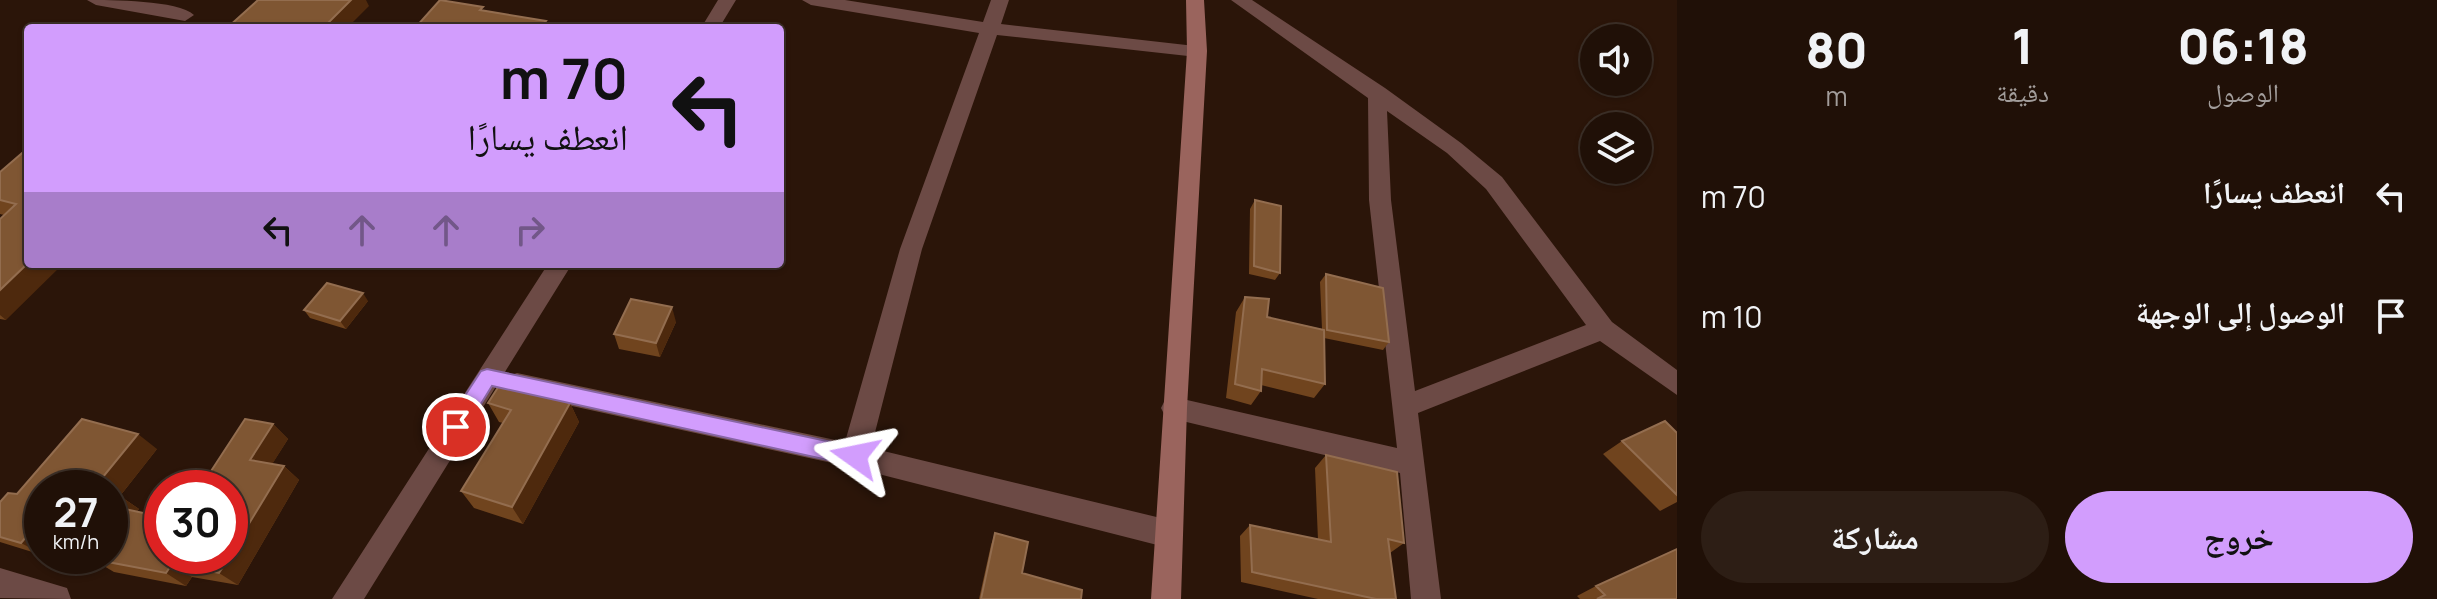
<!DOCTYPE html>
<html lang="ar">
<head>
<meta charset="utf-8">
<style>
	:root { --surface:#201007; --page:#2d1e15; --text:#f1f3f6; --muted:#a29d9b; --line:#3d3028; --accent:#d29dfd }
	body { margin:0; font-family:Manrope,"Noto Naskh Arabic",sans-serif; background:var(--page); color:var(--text); direction:rtl; height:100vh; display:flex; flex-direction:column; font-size:30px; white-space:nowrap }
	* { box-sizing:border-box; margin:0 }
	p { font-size:26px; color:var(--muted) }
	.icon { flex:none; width:44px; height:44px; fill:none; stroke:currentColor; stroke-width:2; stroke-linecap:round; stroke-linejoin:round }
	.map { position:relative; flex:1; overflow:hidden; direction:ltr }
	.drawer { display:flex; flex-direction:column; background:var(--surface); width:760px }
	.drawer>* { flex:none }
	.top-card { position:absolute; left:24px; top:24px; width:760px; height:244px; border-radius:8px; box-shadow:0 2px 6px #0004,0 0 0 2px var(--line); direction:rtl; background:#d29dfd; color:#111; overflow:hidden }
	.controls { position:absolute; left:1580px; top:24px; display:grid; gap:16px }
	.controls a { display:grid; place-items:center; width:72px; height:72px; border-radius:50%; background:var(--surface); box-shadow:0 2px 6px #0004,0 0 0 2px var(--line); font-size:40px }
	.speed { position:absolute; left:24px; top:470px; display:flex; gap:16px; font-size:40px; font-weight:700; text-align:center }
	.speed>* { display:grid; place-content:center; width:104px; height:104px; border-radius:50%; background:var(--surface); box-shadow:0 2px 6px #0004,0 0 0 2px var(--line); line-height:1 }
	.speed small { font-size:20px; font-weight:400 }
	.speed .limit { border:12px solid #d22; background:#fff; color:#111 }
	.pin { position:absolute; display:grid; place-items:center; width:68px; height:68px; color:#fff; margin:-34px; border:4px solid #fff; border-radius:50%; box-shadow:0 2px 8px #0007 }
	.me { position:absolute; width:88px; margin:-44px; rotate:282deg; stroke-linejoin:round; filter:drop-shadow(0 0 6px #0008) }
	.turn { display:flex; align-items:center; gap:28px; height:168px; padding:0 24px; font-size:36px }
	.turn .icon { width:104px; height:104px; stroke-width:2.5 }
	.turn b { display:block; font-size:56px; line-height:68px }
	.lanes { display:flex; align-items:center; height:76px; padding:0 24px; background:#0003; justify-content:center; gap:40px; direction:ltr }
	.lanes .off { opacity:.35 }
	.eta { display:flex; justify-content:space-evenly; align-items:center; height:136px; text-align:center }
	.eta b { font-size:48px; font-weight:800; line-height:56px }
	.button { display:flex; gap:16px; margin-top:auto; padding:16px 24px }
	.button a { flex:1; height:92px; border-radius:48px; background:var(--accent); color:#111; font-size:32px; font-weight:800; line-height:92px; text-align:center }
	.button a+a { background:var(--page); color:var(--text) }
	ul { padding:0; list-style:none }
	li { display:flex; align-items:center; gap:24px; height:120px; padding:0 24px }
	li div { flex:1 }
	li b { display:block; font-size:30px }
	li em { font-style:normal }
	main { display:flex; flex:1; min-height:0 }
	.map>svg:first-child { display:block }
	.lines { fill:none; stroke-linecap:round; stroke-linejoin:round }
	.street { fill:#6c4a45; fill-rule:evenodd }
	.secondary { fill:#9a645d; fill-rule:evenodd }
	.wall { fill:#70441e }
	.shaded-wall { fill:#4e290d }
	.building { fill:#7f5633; stroke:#936d4f; stroke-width:2 }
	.route { fill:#d29dfd; stroke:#8866a4; stroke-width:2 }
</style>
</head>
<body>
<main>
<section class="drawer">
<div class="eta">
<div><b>06:18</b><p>الوصول</p></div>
<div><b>1</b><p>دقيقة</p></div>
<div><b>80</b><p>m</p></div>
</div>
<ul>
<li><svg class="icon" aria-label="left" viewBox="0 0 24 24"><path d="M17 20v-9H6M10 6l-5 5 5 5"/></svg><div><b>انعطف يسارًا</b></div><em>70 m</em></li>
<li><svg class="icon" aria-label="arrive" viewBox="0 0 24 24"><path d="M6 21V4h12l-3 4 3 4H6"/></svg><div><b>الوصول إلى الوجهة</b></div><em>10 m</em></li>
</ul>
<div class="button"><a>خروج</a><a>مشاركة</a></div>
</section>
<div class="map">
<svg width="1677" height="599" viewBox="0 0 1677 599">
	<rect width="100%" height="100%" fill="#2b1509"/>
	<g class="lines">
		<path class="street" d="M87,0C111,0 178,0 194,15L185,21L96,5Z
			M718,0H736L719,28H701Z
			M802,0H845L983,22L991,0H1009L1001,24L1204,47V55L1197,57L997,35L922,249L871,448L1169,520L1179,524L1183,534L1179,544L1169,548L855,468L508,392L504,384L508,376L517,373L845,442L900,249L979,33L811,5Z
			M1231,0H1252L1385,88L1461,143L1502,177L1612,322L1677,370V395L1600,341L1418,413L1441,599H1411L1400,473L1174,419L1165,416L1161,408L1165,400L1174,397L1397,448L1369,200L1368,98ZM1387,111L1447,153L1486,189L1586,325L1415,391L1391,200Z
			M548,264H572L364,599H332Z
			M0,568L67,588L71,599L0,598Z"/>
		<path class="secondary" d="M1186,0H1204L1207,51L1187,408L1181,599H1151L1187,51Z"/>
	</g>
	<path class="wall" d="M28,148L6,320L0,319V219L4,215L0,214V172Z
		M1255,200L1280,273L1275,280L1249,274L1250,209Z
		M1326,274L1389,342L1383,350L1324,338L1325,384L1314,398L1261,385V391L1251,405L1226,398L1236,312L1245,297L1267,317L1322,329L1320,282Z
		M368,301L346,329L310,318L304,310Z
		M676,322L660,357L619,349L614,334Z
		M544,386L549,397L570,403L579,422L523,524L474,508L461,491L503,423L499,422L488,403Z
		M273,424L288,439L272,464L284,466L299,480L238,585L192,577L186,586L114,572L92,559L110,556V488H42V555L0,542V502L17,494L157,449L120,496L139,509L137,511L162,556Z
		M1677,433V502L1660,511L1603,454L1622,441Z
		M1326,455L1404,543L1390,553L1396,599H1318L1241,582L1240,536L1250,525L1318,540L1315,468Z
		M995,533L1022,573L1081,599H979L991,545Z
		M1596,586L1677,599H1580L1577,596Z"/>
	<path class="shaded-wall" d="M351,0H366L369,6L347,28H323Z
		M546,21L548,28H540Z
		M28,263V264H63L6,320L0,315V290Z
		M363,293L368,301L346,329L340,321Z
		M672,307L676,322L660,357L656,343Z
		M544,386L553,405L540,394Z
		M570,403L579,422L523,524L512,507Z
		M273,424L288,439L266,474L250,460Z
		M138,434L157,449L120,496L139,509L131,519L111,506L110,488H94Z
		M284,466L299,480L238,585L219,573Z
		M35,526L42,530V554L21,543Z
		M172,564L192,577L186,586L166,573Z"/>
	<path class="building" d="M258,0H351L323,28H227Z
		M440,0L483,7L480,10L546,21L540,28H415Z
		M28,148V263L0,290V219L16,204L0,200V172Z
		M1255,200L1281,206L1280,273L1254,266Z
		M1326,274L1383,288L1389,342L1327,330Z
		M327,283L363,293L340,321L304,310Z
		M1245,297L1269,299L1267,317L1324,330L1325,384L1262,369L1261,391L1235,384Z
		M631,299L672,307L656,343L614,334Z
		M504,378L544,386L540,394L570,403L512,507L461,491L511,410L488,403Z
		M82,419L138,434L94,488H42V528L35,526L21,543L0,537V502L8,493L17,494Z
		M245,419L273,424L250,460L284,466L230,555V488H200Z
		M1665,421L1677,433V495L1622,441Z
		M1326,455L1397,472L1404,543L1388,539L1396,599H1376L1252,572L1250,525L1331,542Z
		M110,493L119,495L111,506L162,517V556H230L219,573L172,564L166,573L92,559L95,556H110Z
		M995,533L1028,542L1022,573L1082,590L1081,599H981Z
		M1677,549V599H1597L1605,595L1596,586Z"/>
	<path class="route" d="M487,369L855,447L862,450L865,456L862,463L855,466L492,386L463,433H449L446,427L449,420L481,371Z"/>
</svg>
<div class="controls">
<a><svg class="icon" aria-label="sound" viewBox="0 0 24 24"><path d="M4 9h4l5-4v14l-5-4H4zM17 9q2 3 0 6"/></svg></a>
<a><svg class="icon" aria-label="layers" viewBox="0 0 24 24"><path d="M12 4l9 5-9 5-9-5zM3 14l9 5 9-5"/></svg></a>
</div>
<div class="speed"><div>27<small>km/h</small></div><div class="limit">30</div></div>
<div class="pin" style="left:456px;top:427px;background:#d93025"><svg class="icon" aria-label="arrive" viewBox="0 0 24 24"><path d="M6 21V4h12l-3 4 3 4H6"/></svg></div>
<svg class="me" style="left:855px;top:456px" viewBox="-20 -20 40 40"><path d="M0-17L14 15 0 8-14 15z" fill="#d29dfd" stroke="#fff" stroke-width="4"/></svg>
<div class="top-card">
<div class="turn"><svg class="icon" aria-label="left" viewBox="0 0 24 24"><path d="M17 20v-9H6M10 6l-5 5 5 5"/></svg><div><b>70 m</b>انعطف يسارًا</div></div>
<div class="lanes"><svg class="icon" aria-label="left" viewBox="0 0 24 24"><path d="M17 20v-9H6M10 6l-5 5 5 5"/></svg><svg class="icon off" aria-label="ahead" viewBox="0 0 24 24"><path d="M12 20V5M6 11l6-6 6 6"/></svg><svg class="icon off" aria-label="ahead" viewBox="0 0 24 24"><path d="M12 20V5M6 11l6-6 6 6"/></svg><svg class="icon off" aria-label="right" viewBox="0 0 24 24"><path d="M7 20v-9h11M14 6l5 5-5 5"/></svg></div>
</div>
</div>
</main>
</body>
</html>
